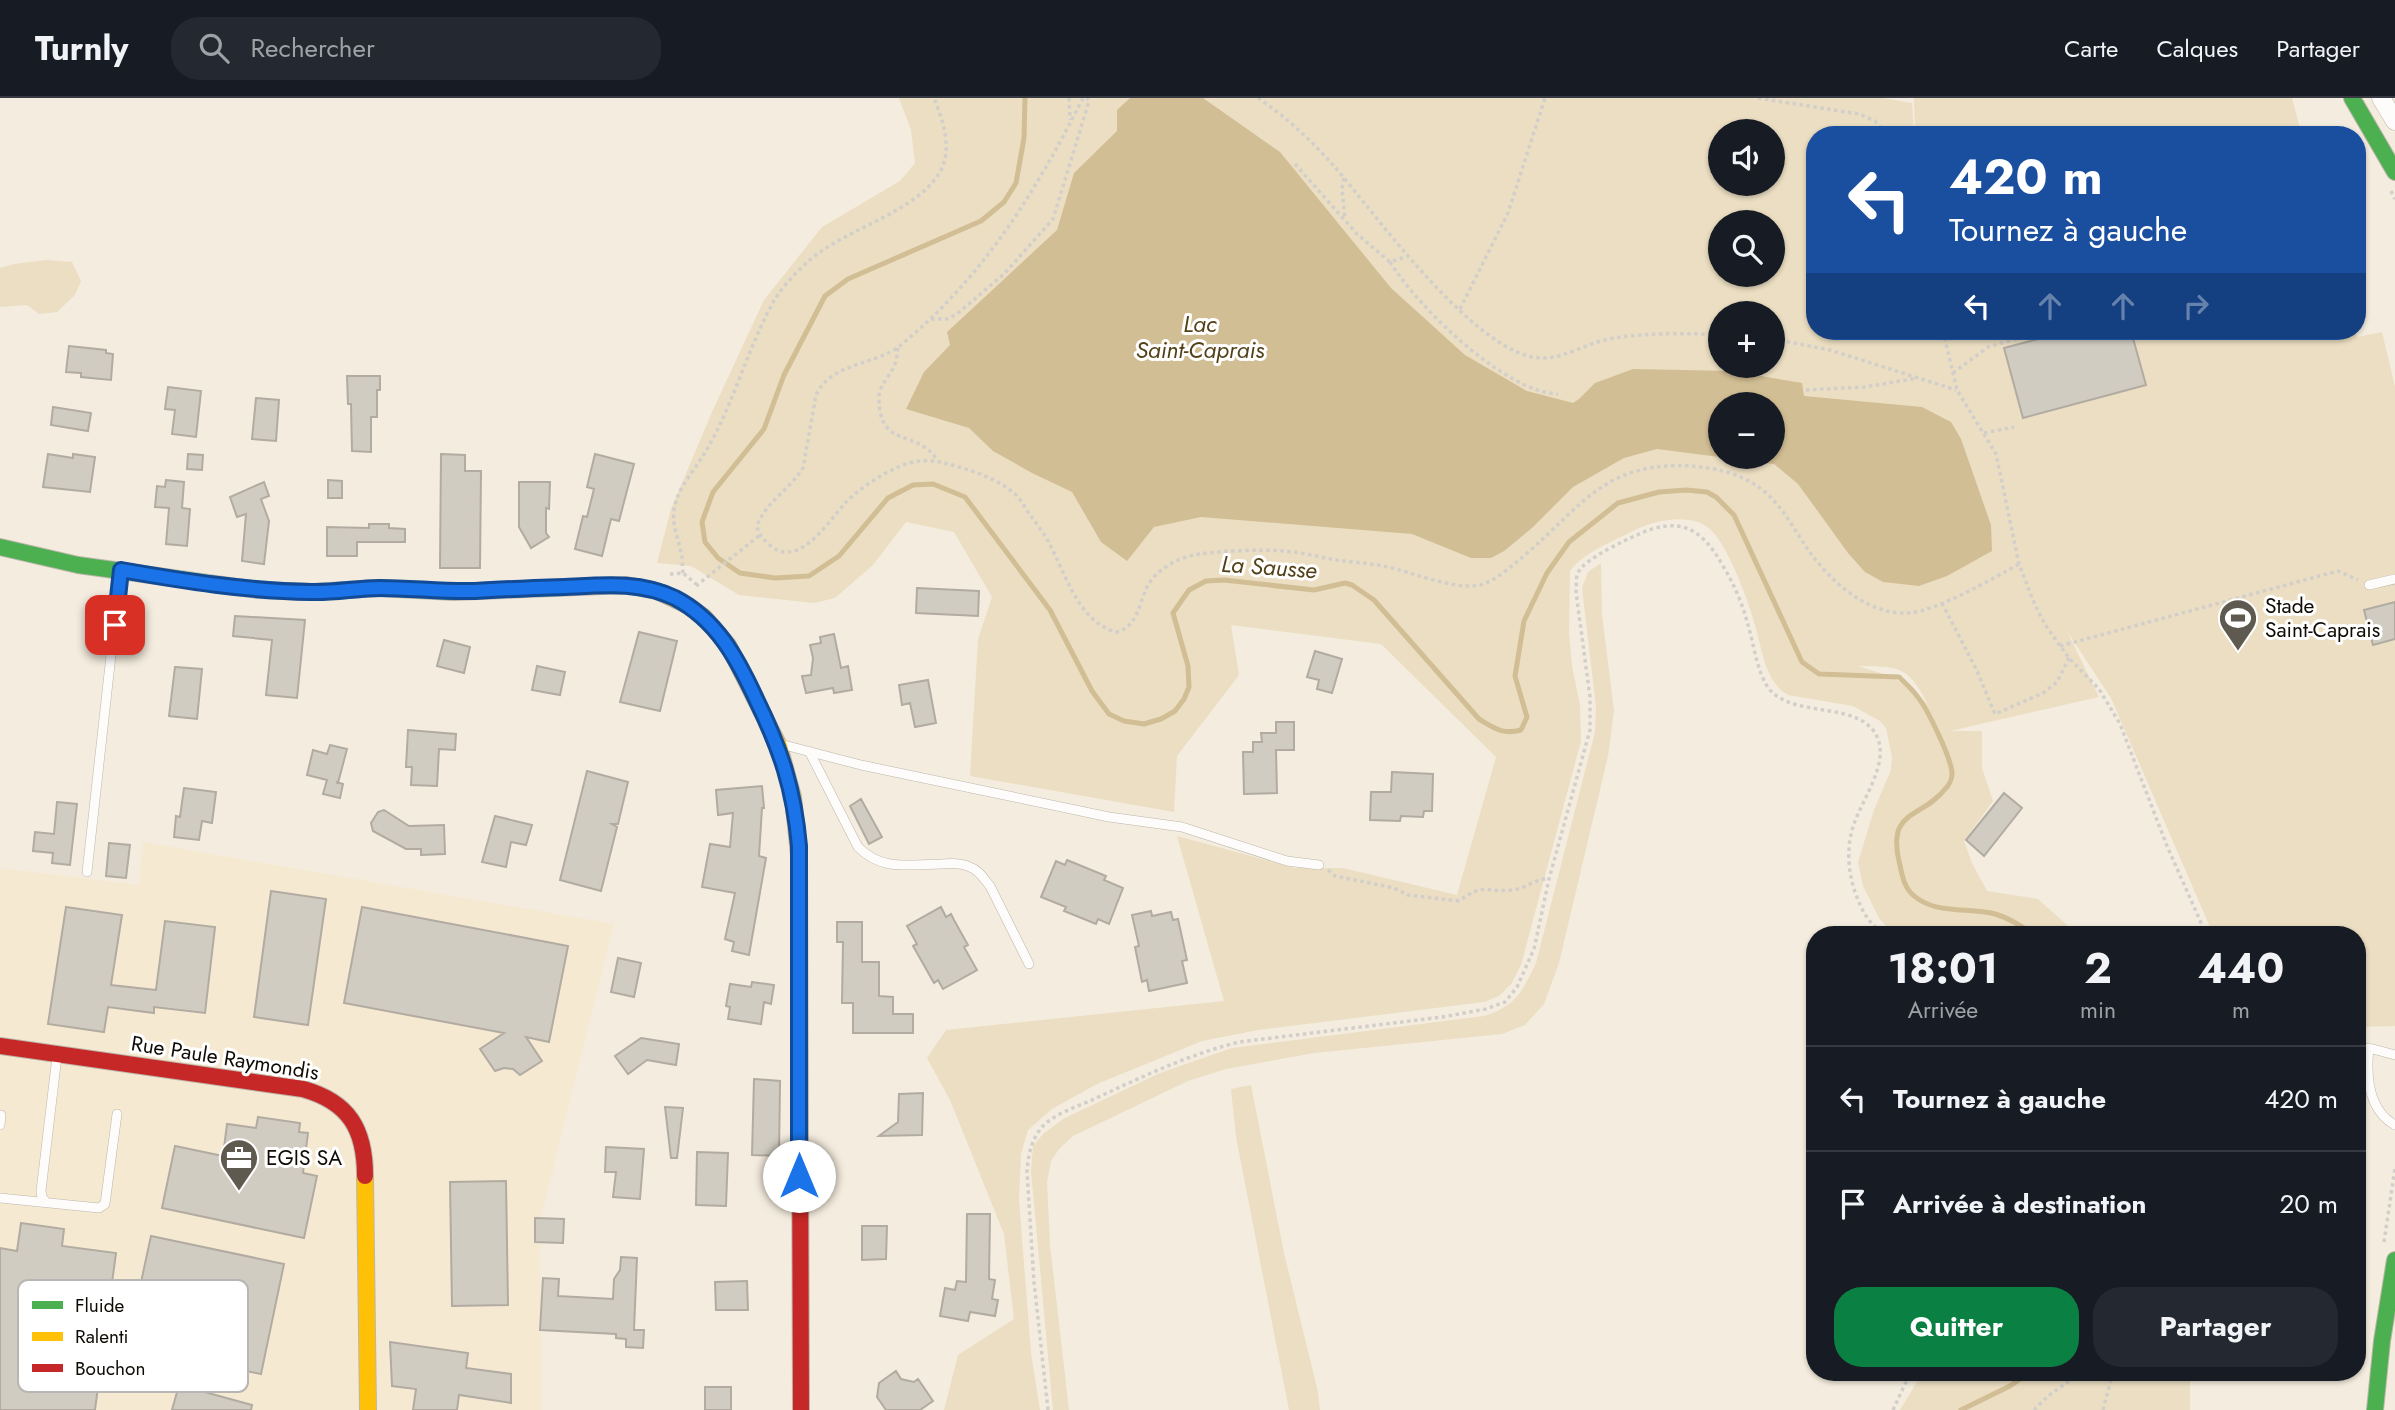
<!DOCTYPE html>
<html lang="fr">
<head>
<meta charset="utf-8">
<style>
	:root { --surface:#171b24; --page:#242831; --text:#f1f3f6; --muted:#9ea1a6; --line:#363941; --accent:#0b8043 }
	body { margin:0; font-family:Jost,sans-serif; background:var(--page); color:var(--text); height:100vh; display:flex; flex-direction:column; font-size:26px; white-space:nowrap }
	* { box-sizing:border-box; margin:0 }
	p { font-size:23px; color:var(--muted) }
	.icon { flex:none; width:38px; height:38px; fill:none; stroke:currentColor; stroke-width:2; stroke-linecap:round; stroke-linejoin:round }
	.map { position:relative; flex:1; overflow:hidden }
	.sheet { position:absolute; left:1806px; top:828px; width:560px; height:455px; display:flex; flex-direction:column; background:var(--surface); border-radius:28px; box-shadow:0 2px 5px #0004 }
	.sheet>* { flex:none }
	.banner { position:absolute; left:1806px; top:28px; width:560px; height:214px; border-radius:28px; box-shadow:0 2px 5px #0004; background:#1a4fa0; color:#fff; overflow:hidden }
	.tools { position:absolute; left:1708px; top:21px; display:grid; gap:14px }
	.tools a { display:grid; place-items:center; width:77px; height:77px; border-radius:50%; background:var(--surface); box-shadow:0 2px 5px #0004; font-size:35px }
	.pin { position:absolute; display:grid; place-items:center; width:60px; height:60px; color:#fff; margin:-30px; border-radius:14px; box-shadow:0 4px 10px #0006 }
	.me { position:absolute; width:77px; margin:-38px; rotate:0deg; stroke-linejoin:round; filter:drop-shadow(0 0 5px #0008) }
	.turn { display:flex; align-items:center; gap:24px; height:147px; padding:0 28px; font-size:32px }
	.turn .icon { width:91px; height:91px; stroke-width:2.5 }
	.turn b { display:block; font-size:49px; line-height:60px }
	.lanes { display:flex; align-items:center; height:66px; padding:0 28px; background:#0003; justify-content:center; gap:35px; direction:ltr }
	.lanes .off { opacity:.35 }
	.eta { display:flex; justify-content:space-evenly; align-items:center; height:119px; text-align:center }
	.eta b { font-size:42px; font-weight:700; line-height:49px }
	.cta { display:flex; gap:14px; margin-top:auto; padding:14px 28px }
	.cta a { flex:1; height:80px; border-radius:28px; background:var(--accent); color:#fff; font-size:28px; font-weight:700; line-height:80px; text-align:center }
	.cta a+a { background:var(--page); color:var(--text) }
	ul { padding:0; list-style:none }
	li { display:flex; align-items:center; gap:21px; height:105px; padding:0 28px; border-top:2px solid var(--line) }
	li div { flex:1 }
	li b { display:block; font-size:26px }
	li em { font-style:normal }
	header { display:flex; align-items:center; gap:42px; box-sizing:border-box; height:98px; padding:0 35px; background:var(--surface); border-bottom:2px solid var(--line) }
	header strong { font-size:33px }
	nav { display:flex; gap:38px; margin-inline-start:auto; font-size:24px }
	.search { width:490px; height:63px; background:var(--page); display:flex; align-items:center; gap:18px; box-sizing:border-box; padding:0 24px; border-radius:28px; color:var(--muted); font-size:26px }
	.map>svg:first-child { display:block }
	.built { fill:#f6e9d1 }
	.green { fill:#ebdec2; fill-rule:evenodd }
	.water { fill:#d2be94; fill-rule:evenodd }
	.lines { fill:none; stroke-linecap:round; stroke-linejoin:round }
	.stream { stroke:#d2be94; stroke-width:5 }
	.building { fill:#d1ccc1; stroke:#b1aba1; stroke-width:2 }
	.lane-casing { stroke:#bcb6ab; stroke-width:10 }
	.street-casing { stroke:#bcb6ab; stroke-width:19 }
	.fast-casing { stroke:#bcb6ab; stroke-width:18 }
	.slow-casing { stroke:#bcb6ab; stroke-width:18 }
	.jam-casing { stroke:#bcb6ab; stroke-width:18 }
	.path { stroke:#d2cfcb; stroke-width:3.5; stroke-dasharray:3.5 3.5; stroke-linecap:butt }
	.lane { stroke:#fdfcfa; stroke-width:9 }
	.street { stroke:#fdfcfa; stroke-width:18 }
	.fast { stroke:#4caf50; stroke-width:16 }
	.slow { stroke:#ffc107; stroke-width:16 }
	.jam { stroke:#c62828; stroke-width:16 }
	.route-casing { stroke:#114b97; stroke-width:18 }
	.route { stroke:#1a73e8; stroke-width:12 }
	.labels { text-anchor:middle; stroke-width:6; stroke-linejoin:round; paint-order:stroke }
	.poi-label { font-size:21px; fill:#0f0b04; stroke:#fff; text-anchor:start }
	.street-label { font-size:21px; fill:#0f0b04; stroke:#fff }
	.water-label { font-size:23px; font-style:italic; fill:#534016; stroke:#fff }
	.key { fill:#fff; stroke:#b7b6b4; stroke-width:2 }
	.key-label { font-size:19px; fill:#0f0b04 }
</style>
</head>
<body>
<header>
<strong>Turnly</strong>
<div class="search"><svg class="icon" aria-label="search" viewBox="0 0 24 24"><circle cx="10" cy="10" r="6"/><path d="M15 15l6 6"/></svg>Rechercher</div>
<nav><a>Carte</a><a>Calques</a><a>Partager</a></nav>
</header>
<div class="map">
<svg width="2395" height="1312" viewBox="0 0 2395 1312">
	<rect width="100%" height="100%" fill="#f4ecde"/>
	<path class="built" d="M143,744L614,826L540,1124L542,1312H0V770L139,787Z"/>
	<path class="green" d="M899,0H1883L1912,5L1914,37H1815V233H2355L2357,239L2382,234L2395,289V928L2357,929V836H2213L2111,600L2067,533L2099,599L1950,633H1982V670L1993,703L1964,743L1972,765L1987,793L2038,801L2077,836H1901L1888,830L1879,820L1863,788L1858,764L1874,712L1891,672L1892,659L1886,630L1880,623L1853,608L1788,597C1765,584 1762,551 1755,527C1748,502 1730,453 1713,434C1694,413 1655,422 1633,433C1612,444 1584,454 1570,473L1569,534L1572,568L1580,607L1581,643L1521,867L1512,885L1499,898L1484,904L1258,932L1202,943L1097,986L1052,1011L1028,1032L1021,1056L1019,1102L1031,1255L1040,1312H944L958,1257L1014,1221L1004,1136L950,1002L927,960L946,932L1224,903L1177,738L1295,770H1343L1457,797L1496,659L1381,546L1231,527L1239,577L1177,658L1174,714L970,678L978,541L992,499L954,434L906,424L873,467L835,500L814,505L739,497L691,468L657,465L671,411L712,314L764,202L822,129L900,83L915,65L911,32ZM1720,33H1773V86H1720ZM1720,124H1773V177H1720ZM1720,215H1773V268H1720ZM1720,306H1773V359H1720ZM1858,568C1900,569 1907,567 1928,606L1893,579Z
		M1914,0H2292L2302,37H1915Z
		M46,162L72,164L81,183L75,197L57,214L39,216L27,207L0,209V170L14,166Z
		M1601,465L1602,517L1614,613L1608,658L1559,865L1544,906L1525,927L1502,936L1314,955L1226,971L1188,983L1073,1038L1059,1051L1051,1063L1047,1084L1050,1147L1069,1312H1053L1031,1073L1033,1048L1043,1036L1063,1021L1160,975L1232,950L1484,918C1516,908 1522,894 1536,865L1595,634L1596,609L1582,490L1588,474Z
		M1251,987L1284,1155L1318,1294L1320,1312H1289L1236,1039L1231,991Z
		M1923,1274H2190V1312H1900Z"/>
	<path class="water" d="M1130,0H1203L1280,54L1391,190L1465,257L1527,293L1573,305L1579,301L1595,285L1633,271L1732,273L1802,285L1804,298L1922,309L1951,324L1961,341L1991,427L1992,453L1947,478L1919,488L1883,484L1865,474L1848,455L1798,386L1774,366L1657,351L1624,360L1573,389L1532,430L1504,453L1491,460H1471L1412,436L1201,419L1154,429L1127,463L1101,444L1072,394L1032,375L993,353L969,330L906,311L924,274L950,247L947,234L1057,132L1074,75L1117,33V12ZM1720,306H1773V359H1720Z"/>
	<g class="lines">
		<path class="stream" d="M1025,0L1024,40L1016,85L1004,104L981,123L848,181L825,198L784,277L764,331L713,394L702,424L705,444L718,460L740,475L775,480L809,478L839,458L888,400L913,387L933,386L965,399L1050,512L1092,593L1109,616L1124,623L1144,626L1161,621L1175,613L1184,601L1189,589L1188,568L1173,515L1189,492L1206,483L1224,482L1314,492L1345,485L1352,487L1374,502L1479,621C1494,630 1503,637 1521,632L1527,619L1515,578L1524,523L1547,475L1569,444L1618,405L1659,394L1686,392L1707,394L1716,399L1734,417L1802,564L1819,576L1899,579C1905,585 1912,591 1917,598C1927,610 1952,661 1952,676C1952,681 1949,687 1946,690C1922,721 1887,711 1899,763C1902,775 1903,788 1913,797C1935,817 1968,809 1995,816C2009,820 2021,828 2033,836
			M1961,1312L2010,1288L2030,1274"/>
	</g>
	<path class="building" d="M2069,233H2131L2146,287L2023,320L2004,250Z
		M69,248L106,252V255L113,256L111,282L81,279V275L66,274Z
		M347,278H380V292H377V319H371V354L352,353L351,306H348Z
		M168,289L201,293L196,339L172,336L175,312L165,311Z
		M256,300L279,302L276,343L252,341Z
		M53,309L91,315L88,333L51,327Z
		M48,356L73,360V356L95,359L90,394L43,389Z
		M188,356L203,357L202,372L187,371Z
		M441,356L465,357V373H481L480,470H440Z
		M595,356L634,366L619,423L611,421L602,458L575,451L583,418L587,419L594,391L587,389Z
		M166,382L184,384L182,410L190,411L187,448L166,446L169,410L155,409L157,388L165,389Z
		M328,382L342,383V400H328Z
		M264,384L269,398L261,401L269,423L264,466L242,463L246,416L237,419L230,399Z
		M519,384H550L549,411L546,410V435L549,439L531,450L519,429Z
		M369,426H389V430L405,431V444H357V458H327V429L369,430Z
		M917,490L979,493L978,518L916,515Z
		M2395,504V541L2373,547L2364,512Z
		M235,518L305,522L297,600L266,597L272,542L233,538Z
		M639,534L677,543L660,613L620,604Z
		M834,536L841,570L848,568L852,592L834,595L833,590L806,595L802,578L811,577L813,560L810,547L821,545L820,539Z
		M444,542L470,549L464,575L437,568Z
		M1315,553L1342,561L1332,595L1317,591L1319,582L1307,579Z
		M537,568L565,574L560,597L532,592Z
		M175,569L202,571L197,621L169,618Z
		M928,582L936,625L915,629L910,605L902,607L899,587Z
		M1276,624H1294V652H1276L1277,695L1244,696L1243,654H1253V644H1262L1261,635H1276Z
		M408,632L456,636L455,652L439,651L437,688L411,687L412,669H406Z
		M330,647L347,651L338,685L336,684L343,686L340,700L323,696L327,682L307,677L313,652L327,656Z
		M587,673L628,684L618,726H612L617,729L601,793L560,782Z
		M1392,674L1433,676L1432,713H1424L1423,719L1401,718L1400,723L1370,722L1371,694H1391Z
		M762,688L764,710H762L759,758L766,760L749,857L732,853L734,844L725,841L735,795L702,789L710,746L730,749L733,715L718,717L716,692Z
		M184,690L216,694L212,725L202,723L199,742L174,739L176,718L180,719Z
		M2004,695L2022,710L1984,758L1966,742Z
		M861,701L882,739L869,746L850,708Z
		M57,704L77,706L70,767L52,765L53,755L33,753L35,734L54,736Z
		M384,712L409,728L444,727L445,756L421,757V751H406L373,733L371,725L378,714Z
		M495,718L532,727L526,747L511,744L506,769L482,764Z
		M109,745L130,747L126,780L106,778Z
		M1067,762L1106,778L1104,782L1123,790L1109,826L1098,821L1096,826L1064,813L1066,809L1041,799L1056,763L1065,767Z
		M271,793L326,801L308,927L254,919Z
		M66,809L122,817L111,887L156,892L165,823L215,829L205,915L154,909V915L108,909L104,934L48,926Z
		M362,809L568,848L549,944L526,939L542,963L520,977L513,971L504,970L495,973L480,951L504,935L344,905Z
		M941,809L946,819L951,816L954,822L968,847L964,849L977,872L943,891L938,882L934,885L921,862L913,848L917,846L907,828Z
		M1151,813L1152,818L1171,814L1173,822L1178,821L1187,862L1182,863L1187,885L1149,893L1147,882L1142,884L1135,849L1139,848L1132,817Z
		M837,824H862V864H879V898L893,899V916H913V935H853V905H842L843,844H837Z
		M618,860L641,865L634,899L611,894Z
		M752,884L774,887L771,906L764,904L761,926L728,921L730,909L726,908L730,886L751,889Z
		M641,940L679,946L676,967L647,962L628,976L615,958Z
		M754,981L780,983L779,1058L752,1057Z
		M923,995L922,1037L879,1038L898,1024L899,996Z
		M665,1009L683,1010L677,1060H671Z
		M258,1019L300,1025L299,1034L308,1035L303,1075L317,1078L304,1140L162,1110L175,1048L223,1058L227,1026L256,1030Z
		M606,1049L644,1051L640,1101L613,1099L616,1074H605Z
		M697,1054L728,1055L726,1108L696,1107Z
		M506,1083L508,1207L452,1208L450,1084Z
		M967,1116H990L989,1181L995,1182L992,1201L998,1202L995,1218L970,1214L968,1223L940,1218L945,1190L955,1192L957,1183L966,1184Z
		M535,1120L564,1121L563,1145L535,1144Z
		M21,1125L64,1131L62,1148L116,1155L104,1244L98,1242L93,1264L101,1266L95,1312H0V1150L17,1153Z
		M862,1128H887L886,1161L862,1162Z
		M151,1138L284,1166L261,1276L127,1249Z
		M621,1159L637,1160L634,1232H644L643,1250L626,1249V1241L616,1240V1236L540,1232L543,1180L559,1181L558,1198L613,1201L614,1181L620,1172Z
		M747,1183L748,1212H716L715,1184Z
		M390,1244L468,1255L466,1270L511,1276V1305L459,1297L457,1312H413L416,1291L392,1288Z
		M896,1273L901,1281L914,1284L918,1281L933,1303L920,1312H886L877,1299L879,1285Z
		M179,1287L252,1307L251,1312H172Z
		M705,1289H731V1312H705Z"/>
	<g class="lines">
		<g class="lane-casing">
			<path id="lane" d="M2369,487L2395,481
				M784,647L861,667L1109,719L1182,729L1287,763L1319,767
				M809,653L858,749C883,774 909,766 942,766C951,765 962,765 970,769C979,772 984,781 990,788L1029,866
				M87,774L120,476
				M2369,950C2366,978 2368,1012 2395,1027
				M2357,951L2369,950L2395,957
				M0,1027L1,1017
				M0,1100L99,1110L105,1106L117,1016
				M46,1104L42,1099L41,1093L57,958"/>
		</g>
		<g class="street-casing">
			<path id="street" d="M2381,0L2395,23"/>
		</g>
		<g class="fast-casing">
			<path id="fast" d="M2352,0L2395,74
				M0,449L78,467L259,492L313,494L379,490L454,494L553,490
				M2375,1312L2382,1243L2395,1162"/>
		</g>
		<g class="slow-casing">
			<path id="slow" d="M553,490L626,487L657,493L687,507L704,519L728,547L779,648L793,699L799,757
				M365,1078L368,1312"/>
		</g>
		<g class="jam-casing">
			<path id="jam" d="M799,757L801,1312
				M0,948L303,991C349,1004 365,1031 365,1078"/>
		</g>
		<path class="path" d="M1069,0L1070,22
			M1083,0C1035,95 984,178 901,247C875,268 831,264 816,297L803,370C790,391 765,405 757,428C759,438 765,443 772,449C801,470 831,420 846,404C863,387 897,365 920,363C935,361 948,366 962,370C980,375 999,383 1014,395C1021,401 1025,410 1030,417C1036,425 1043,434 1048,443C1065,474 1078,524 1116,534C1137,530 1139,506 1147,489C1156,471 1179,459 1199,456C1222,453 1260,451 1283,453C1301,454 1319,459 1336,462C1351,464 1367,465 1383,468C1412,473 1459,496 1486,485C1501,478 1513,467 1525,457C1582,408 1605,363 1691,368C1717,370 1744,376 1765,394C1783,409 1795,433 1809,453C1831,484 1868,517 1908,515C1935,514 1994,480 2019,466
			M1258,0C1285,18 1312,43 1333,67C1375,115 1478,261 1543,260C1566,260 1587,245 1609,241C1645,234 1684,236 1720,236
			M1758,0L1859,16L1875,23L1887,37
			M1295,66L1357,136L1390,164L1408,158
			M1344,80L1342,91L1345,120
			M2391,93L2395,101
			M1390,164C1418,209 1504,294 1558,296
			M1460,211L1508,115L1545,0
			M931,221H947L957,216L1004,176L1053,121L1089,3L1087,0
			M1943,233L1957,292L1996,356L2019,466L2035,507L2046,528L2069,560L2099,591L2120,626L2167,748L2206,836
			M1773,241L1830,252L1956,292
			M898,250C897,255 897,261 895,266C891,277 879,287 879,300C879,352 917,330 937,362
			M1953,275L1988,249L2045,233
			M1806,292L1865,289L1918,280
			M1984,335L2014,329
			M683,475C682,468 683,460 681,454C678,439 672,428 674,412C676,394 691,376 701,361C733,311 746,252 775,201C784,187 798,172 811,161C848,130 913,115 938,77C954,54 943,23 934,0
			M670,476L683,475L696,486
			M696,488L760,437
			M1942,505L1977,573L1995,616L2043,595L2057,584L2069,560
			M2060,548L2338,473L2358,482
			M1328,772L1335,778L1394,790L1408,797L1459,803C1485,784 1485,795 1512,792C1525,791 1536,780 1549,781
			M2384,1144L2395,1070
			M1048,1312L1034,1184L1027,1074C1028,1058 1031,1042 1042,1029C1055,1015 1077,1009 1094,1001C1142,979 1187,957 1239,944L1442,919L1486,911L1505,904L1517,889L1534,851L1549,781L1590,632V599L1576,494C1577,487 1575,479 1579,473C1586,461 1623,443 1637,437C1679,417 1702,430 1723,468C1734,486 1743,507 1748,527C1754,546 1756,570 1767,588C1790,623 1862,600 1878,641C1888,667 1862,702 1854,726C1846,748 1848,773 1855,794C1862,813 1868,825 1884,836
			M1893,1312L1905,1286L1914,1274
			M2034,1312L2048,1298L2082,1274
			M2103,1312L2113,1274"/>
		<use href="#lane" class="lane"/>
		<use href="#street" class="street"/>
		<use href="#fast" class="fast"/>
		<use href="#slow" class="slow"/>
		<use href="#jam" class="jam"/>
	</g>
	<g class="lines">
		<g class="route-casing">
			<path id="route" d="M115,527L121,472C184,483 247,493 311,494C334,495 357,490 380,490C412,490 443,494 475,493C505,491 535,490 565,489C603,487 640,483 675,500C717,522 737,560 756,601C781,652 794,691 799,748V1078"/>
		</g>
		<use href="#route" class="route"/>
	</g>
	<defs>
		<g id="stadium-pin" transform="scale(2.0125)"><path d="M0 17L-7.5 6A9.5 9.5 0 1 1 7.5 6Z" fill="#5f5a50" stroke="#fff"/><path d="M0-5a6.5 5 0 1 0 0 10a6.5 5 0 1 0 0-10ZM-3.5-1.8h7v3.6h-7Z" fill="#fff"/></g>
		<g id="office-pin" transform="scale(2.0125)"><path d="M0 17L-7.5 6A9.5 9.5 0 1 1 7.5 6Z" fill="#5f5a50" stroke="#fff"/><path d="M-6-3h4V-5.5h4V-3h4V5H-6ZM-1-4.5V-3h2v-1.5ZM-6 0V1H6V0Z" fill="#fff"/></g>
	</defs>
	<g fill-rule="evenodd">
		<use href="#stadium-pin" x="2238" y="520"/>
		<use href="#office-pin" x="239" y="1060"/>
	</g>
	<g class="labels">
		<g class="poi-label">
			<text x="2265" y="515">Stade<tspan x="2265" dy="24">Saint-Caprais</tspan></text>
			<text x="266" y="1067">EGIS SA</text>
		</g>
		<g class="street-label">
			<text transform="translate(225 960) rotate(9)" y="7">Rue Paule Raymondis</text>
		</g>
		<g class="water-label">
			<text x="1200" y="234">Lac<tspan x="1200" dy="26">Saint-Caprais</tspan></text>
			<text transform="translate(1269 469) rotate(4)" y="8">La Sausse</text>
		</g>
	</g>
	<rect x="18" y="1182" width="230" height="112" rx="10" class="key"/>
	<rect x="32" y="1203" width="31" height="8" fill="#4caf50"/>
	<rect x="32" y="1234" width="31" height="9" fill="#ffc107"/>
	<rect x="32" y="1266" width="31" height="8" fill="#c62828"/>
	<g class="key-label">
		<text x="75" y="1214">Fluide</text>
		<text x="75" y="1245">Ralenti</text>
		<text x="75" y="1277">Bouchon</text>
	</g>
</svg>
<div class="tools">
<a><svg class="icon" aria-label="sound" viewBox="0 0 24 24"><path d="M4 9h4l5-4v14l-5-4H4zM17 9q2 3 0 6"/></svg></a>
<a><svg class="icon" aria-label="search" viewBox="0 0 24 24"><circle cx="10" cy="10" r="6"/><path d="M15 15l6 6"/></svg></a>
<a>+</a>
<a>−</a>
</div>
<div class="pin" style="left:115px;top:527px;background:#d93025"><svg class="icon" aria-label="arrive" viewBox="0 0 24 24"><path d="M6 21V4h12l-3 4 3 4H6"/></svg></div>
<svg class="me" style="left:799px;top:1078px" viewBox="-20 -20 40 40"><circle r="19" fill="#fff"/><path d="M0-13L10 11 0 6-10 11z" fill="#1a73e8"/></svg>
<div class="banner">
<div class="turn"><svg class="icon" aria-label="left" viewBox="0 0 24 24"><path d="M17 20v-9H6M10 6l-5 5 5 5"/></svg><div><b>420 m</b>Tournez à gauche</div></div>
<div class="lanes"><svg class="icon" aria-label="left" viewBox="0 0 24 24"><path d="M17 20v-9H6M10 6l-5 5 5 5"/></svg><svg class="icon off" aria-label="ahead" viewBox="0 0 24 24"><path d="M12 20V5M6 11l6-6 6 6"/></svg><svg class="icon off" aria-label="ahead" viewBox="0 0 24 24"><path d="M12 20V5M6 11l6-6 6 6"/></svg><svg class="icon off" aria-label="right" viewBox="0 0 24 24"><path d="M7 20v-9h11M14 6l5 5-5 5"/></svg></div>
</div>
<section class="sheet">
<div class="eta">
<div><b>18:01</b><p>Arrivée</p></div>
<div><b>2</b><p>min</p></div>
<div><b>440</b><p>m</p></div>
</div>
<ul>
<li><svg class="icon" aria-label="left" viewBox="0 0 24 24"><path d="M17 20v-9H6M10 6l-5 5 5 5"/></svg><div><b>Tournez à gauche</b></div><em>420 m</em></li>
<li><svg class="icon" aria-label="arrive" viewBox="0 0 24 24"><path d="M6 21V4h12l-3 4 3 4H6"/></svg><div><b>Arrivée à destination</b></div><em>20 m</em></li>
</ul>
<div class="cta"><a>Quitter</a><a>Partager</a></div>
</section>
</div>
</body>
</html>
